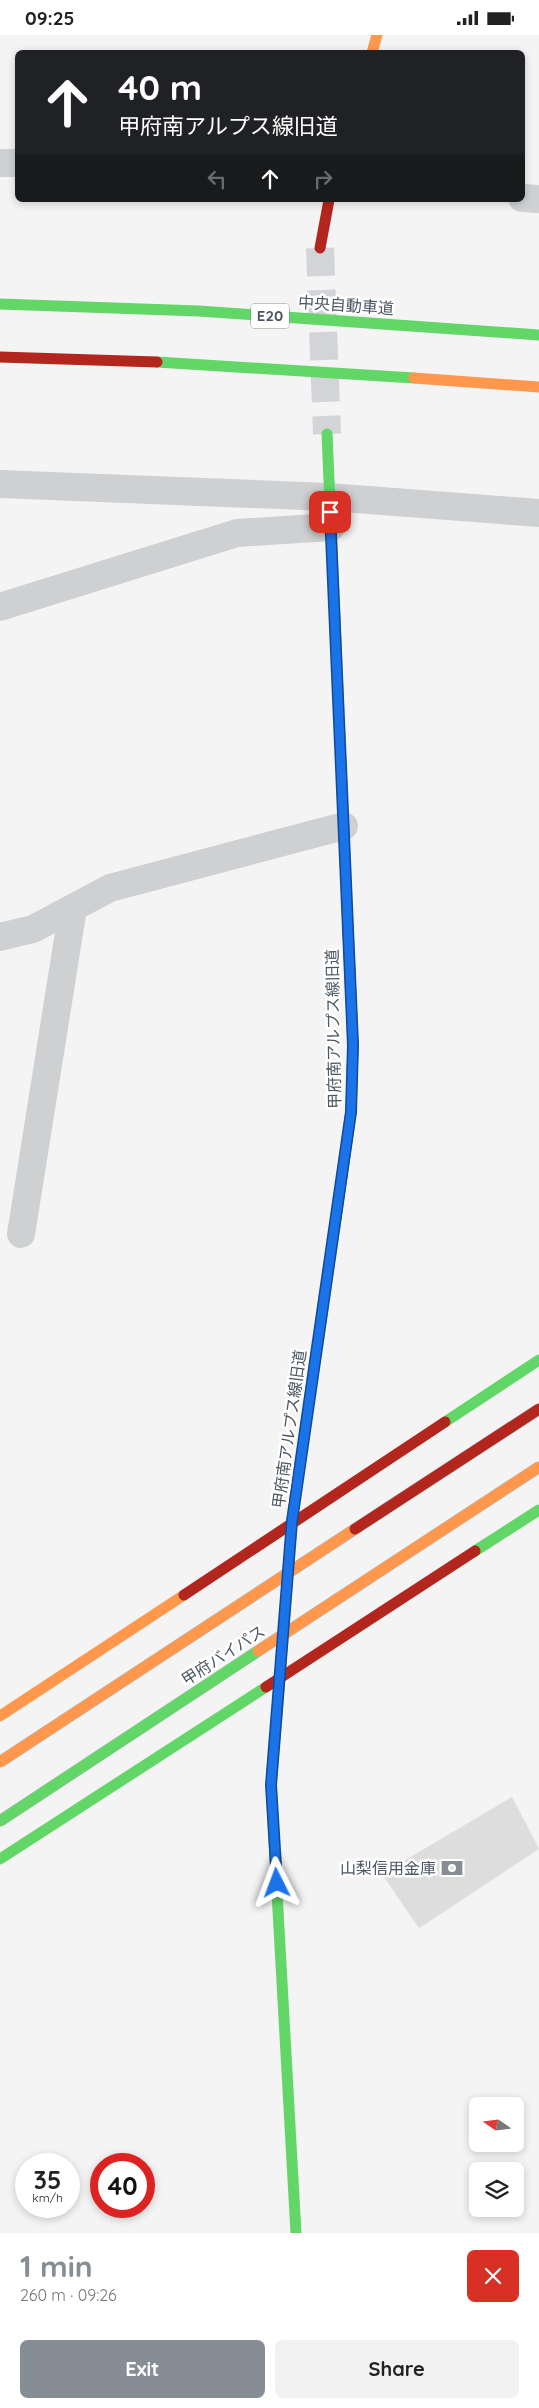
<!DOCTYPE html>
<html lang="en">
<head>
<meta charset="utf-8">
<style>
	:root { --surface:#fff; --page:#f2f2f2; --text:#222; --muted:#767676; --accent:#868d94 }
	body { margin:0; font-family:Quicksand,"Noto Sans JP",sans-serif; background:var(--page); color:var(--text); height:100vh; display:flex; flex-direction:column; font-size:19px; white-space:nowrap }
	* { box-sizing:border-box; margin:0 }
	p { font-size:16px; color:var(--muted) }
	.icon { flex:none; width:28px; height:28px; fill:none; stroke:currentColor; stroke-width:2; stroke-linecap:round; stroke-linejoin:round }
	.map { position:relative; height:2198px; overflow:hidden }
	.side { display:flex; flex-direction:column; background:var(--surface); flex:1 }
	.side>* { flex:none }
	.hud { position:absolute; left:15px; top:15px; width:510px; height:152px; border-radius:8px; box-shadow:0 2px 8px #0003; background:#202124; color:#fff; overflow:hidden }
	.needle { width:32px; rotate:284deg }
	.fabs { position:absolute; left:469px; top:2062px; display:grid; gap:10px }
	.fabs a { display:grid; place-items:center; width:55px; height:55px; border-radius:8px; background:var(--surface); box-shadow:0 2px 8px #0003; font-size:25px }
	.speed { position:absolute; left:15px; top:2118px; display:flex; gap:10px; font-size:25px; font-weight:700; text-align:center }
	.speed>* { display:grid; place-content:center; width:65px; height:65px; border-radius:50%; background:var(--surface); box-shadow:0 2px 8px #0003; line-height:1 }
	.speed small { font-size:12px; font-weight:400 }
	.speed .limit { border:8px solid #d22; background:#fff; color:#111 }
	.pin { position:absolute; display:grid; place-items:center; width:42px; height:42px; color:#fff; margin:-21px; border-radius:10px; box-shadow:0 2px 8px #0006 }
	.me { position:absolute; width:55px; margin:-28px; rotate:357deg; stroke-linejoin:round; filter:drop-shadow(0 0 4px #0008) }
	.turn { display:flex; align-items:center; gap:18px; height:105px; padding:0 20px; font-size:22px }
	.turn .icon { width:65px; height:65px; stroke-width:2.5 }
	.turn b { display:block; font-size:35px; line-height:42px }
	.lanes { display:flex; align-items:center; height:48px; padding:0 20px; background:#0003; justify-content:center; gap:25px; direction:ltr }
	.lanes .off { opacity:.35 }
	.round { display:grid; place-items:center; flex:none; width:52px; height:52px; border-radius:8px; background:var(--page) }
	.overview { display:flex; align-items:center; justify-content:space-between; height:85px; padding:0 20px }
	h1 { font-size:30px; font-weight:800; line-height:38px; color:var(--accent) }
	.action { display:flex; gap:10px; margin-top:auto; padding:10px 20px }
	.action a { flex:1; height:58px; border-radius:8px; background:var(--accent); color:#fff; font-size:20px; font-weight:800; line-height:58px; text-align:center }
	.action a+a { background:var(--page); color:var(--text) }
	.status { display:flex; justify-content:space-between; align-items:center; height:35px; padding:0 25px; background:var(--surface); direction:ltr }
	.status svg { height:14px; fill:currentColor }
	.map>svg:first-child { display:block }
	.building { fill:#ddddde; stroke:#e5e6e7 }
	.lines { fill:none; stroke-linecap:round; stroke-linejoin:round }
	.secondary-tunnel { stroke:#d2d4d7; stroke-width:28; stroke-dasharray:28 14; stroke-linecap:butt }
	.street { stroke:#ced0d2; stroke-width:28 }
	.fast { stroke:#63d668; stroke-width:11 }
	.slow { stroke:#ff974d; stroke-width:11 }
	.jam { stroke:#b3261e; stroke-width:11 }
	.fast-bridge-casing { stroke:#b9bec3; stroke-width:12; stroke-linecap:butt }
	.slow-bridge-casing { stroke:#b9bec3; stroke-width:12; stroke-linecap:butt }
	.jam-bridge-casing { stroke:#b9bec3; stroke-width:12; stroke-linecap:butt }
	.fast-bridge { stroke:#63d668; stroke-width:11 }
	.slow-bridge { stroke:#ff974d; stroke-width:11 }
	.jam-bridge { stroke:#b3261e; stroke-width:11 }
	.route-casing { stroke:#114b97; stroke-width:12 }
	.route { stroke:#1a73e8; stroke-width:9 }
	.labels { text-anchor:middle; stroke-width:5; stroke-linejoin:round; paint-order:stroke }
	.shield { fill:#fff; stroke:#808990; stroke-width:1 }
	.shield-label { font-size:15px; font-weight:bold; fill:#4a5661 }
	.street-label { font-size:16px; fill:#4a5661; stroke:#fff }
	.poi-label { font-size:16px; fill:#4a5661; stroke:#fff; text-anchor:end }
</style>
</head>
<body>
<div class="status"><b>09:25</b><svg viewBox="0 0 49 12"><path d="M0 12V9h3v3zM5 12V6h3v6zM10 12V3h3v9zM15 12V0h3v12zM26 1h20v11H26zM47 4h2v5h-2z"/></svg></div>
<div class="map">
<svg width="539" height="2198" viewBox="0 0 539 2198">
	<rect width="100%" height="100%" fill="#f4f4f4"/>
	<path class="building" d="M512,1762L539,1814L419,1893L382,1839Z"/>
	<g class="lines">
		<path class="secondary-tunnel" d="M320,213L327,399"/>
		<path class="street" d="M0,128H18
			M522,163L539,164
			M0,449L329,462L539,478
			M0,572L237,498L331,492
			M0,902L33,894L110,853L344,791
			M21,1199L73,873"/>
		<path class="fast" d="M0,269L199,276L539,300
			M157,327L414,343
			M327,399L331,491
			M445,1387L539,1325
			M301,1423L336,1183
			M475,1516L539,1475
			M277,1680L271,1750L296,2198
			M0,1824L266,1652"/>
		<path class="slow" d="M372,18L377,0
			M414,343L539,352
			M331,491L348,893
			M277,1680L292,1486L301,1423
			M0,1681L184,1560"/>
		<path class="jam" d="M320,213L329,165
			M0,322L157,327
			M336,1183L351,1077L353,1010L348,893
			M184,1560L445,1387
			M266,1652L475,1516"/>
		<g class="fast-bridge-casing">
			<path id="fast-bridge" d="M0,1786L258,1616"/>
		</g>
		<g class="slow-bridge-casing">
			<path id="slow-bridge" d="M258,1616L539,1432
				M0,1727L355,1494"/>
		</g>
		<g class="jam-bridge-casing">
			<path id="jam-bridge" d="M355,1494L539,1374"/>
		</g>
		<use href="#fast-bridge" class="fast-bridge"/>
		<use href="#slow-bridge" class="slow-bridge"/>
		<use href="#jam-bridge" class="jam-bridge"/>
	</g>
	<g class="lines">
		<g class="route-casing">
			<path id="route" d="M277,1848L271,1750L292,1486L351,1077L353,1010L330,477"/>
		</g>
		<use href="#route" class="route"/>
	</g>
	<defs>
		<g id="bank-bare" transform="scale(1.725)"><path d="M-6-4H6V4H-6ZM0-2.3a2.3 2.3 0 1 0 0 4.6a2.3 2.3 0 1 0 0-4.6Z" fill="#868d94" stroke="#fff" stroke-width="2.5" paint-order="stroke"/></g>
	</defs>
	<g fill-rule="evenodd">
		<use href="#bank-bare" x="452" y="1833"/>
	</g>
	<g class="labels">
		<rect class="shield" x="251" y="268.5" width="38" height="25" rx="4"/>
		<g class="shield-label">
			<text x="270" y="286">E20</text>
		</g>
		<g class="street-label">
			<text transform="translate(346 270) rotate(4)" y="6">中央自動車道</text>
			<text transform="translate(333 994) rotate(-91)" y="6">甲府南アルプス線旧道</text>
			<text transform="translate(289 1394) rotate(-82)" y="6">甲府南アルプス線旧道</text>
			<text transform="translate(223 1620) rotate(-33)" y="6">甲府バイパス</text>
		</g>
		<g class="poi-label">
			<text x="436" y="1839">山梨信用金庫</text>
		</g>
	</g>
</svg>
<div class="fabs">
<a><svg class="needle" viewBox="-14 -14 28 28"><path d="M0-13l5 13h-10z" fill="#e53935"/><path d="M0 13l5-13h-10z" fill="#767676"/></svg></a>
<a><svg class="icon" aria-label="layers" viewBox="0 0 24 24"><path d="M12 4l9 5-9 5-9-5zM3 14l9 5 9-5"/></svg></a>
</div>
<div class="speed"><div>35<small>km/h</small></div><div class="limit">40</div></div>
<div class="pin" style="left:330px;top:477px;background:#d93025"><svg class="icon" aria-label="arrive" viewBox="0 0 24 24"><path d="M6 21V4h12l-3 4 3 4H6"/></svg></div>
<svg class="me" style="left:277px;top:1848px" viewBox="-20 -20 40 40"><path d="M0-17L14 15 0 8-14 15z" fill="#1a73e8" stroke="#fff" stroke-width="4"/></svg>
<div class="hud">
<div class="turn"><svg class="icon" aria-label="ahead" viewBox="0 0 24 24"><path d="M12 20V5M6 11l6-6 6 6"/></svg><div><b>40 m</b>甲府南アルプス線旧道</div></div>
<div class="lanes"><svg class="icon off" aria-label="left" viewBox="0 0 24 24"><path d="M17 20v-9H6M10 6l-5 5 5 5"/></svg><svg class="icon" aria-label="ahead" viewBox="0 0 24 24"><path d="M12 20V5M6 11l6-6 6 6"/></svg><svg class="icon off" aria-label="right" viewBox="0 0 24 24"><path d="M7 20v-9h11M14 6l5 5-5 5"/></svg></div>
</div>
</div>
<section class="side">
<div class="overview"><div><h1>1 min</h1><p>260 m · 09:26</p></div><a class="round" style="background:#d93025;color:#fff"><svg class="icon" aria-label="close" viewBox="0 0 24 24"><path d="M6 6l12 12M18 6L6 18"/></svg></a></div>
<div class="action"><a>Exit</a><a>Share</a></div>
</section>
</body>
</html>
